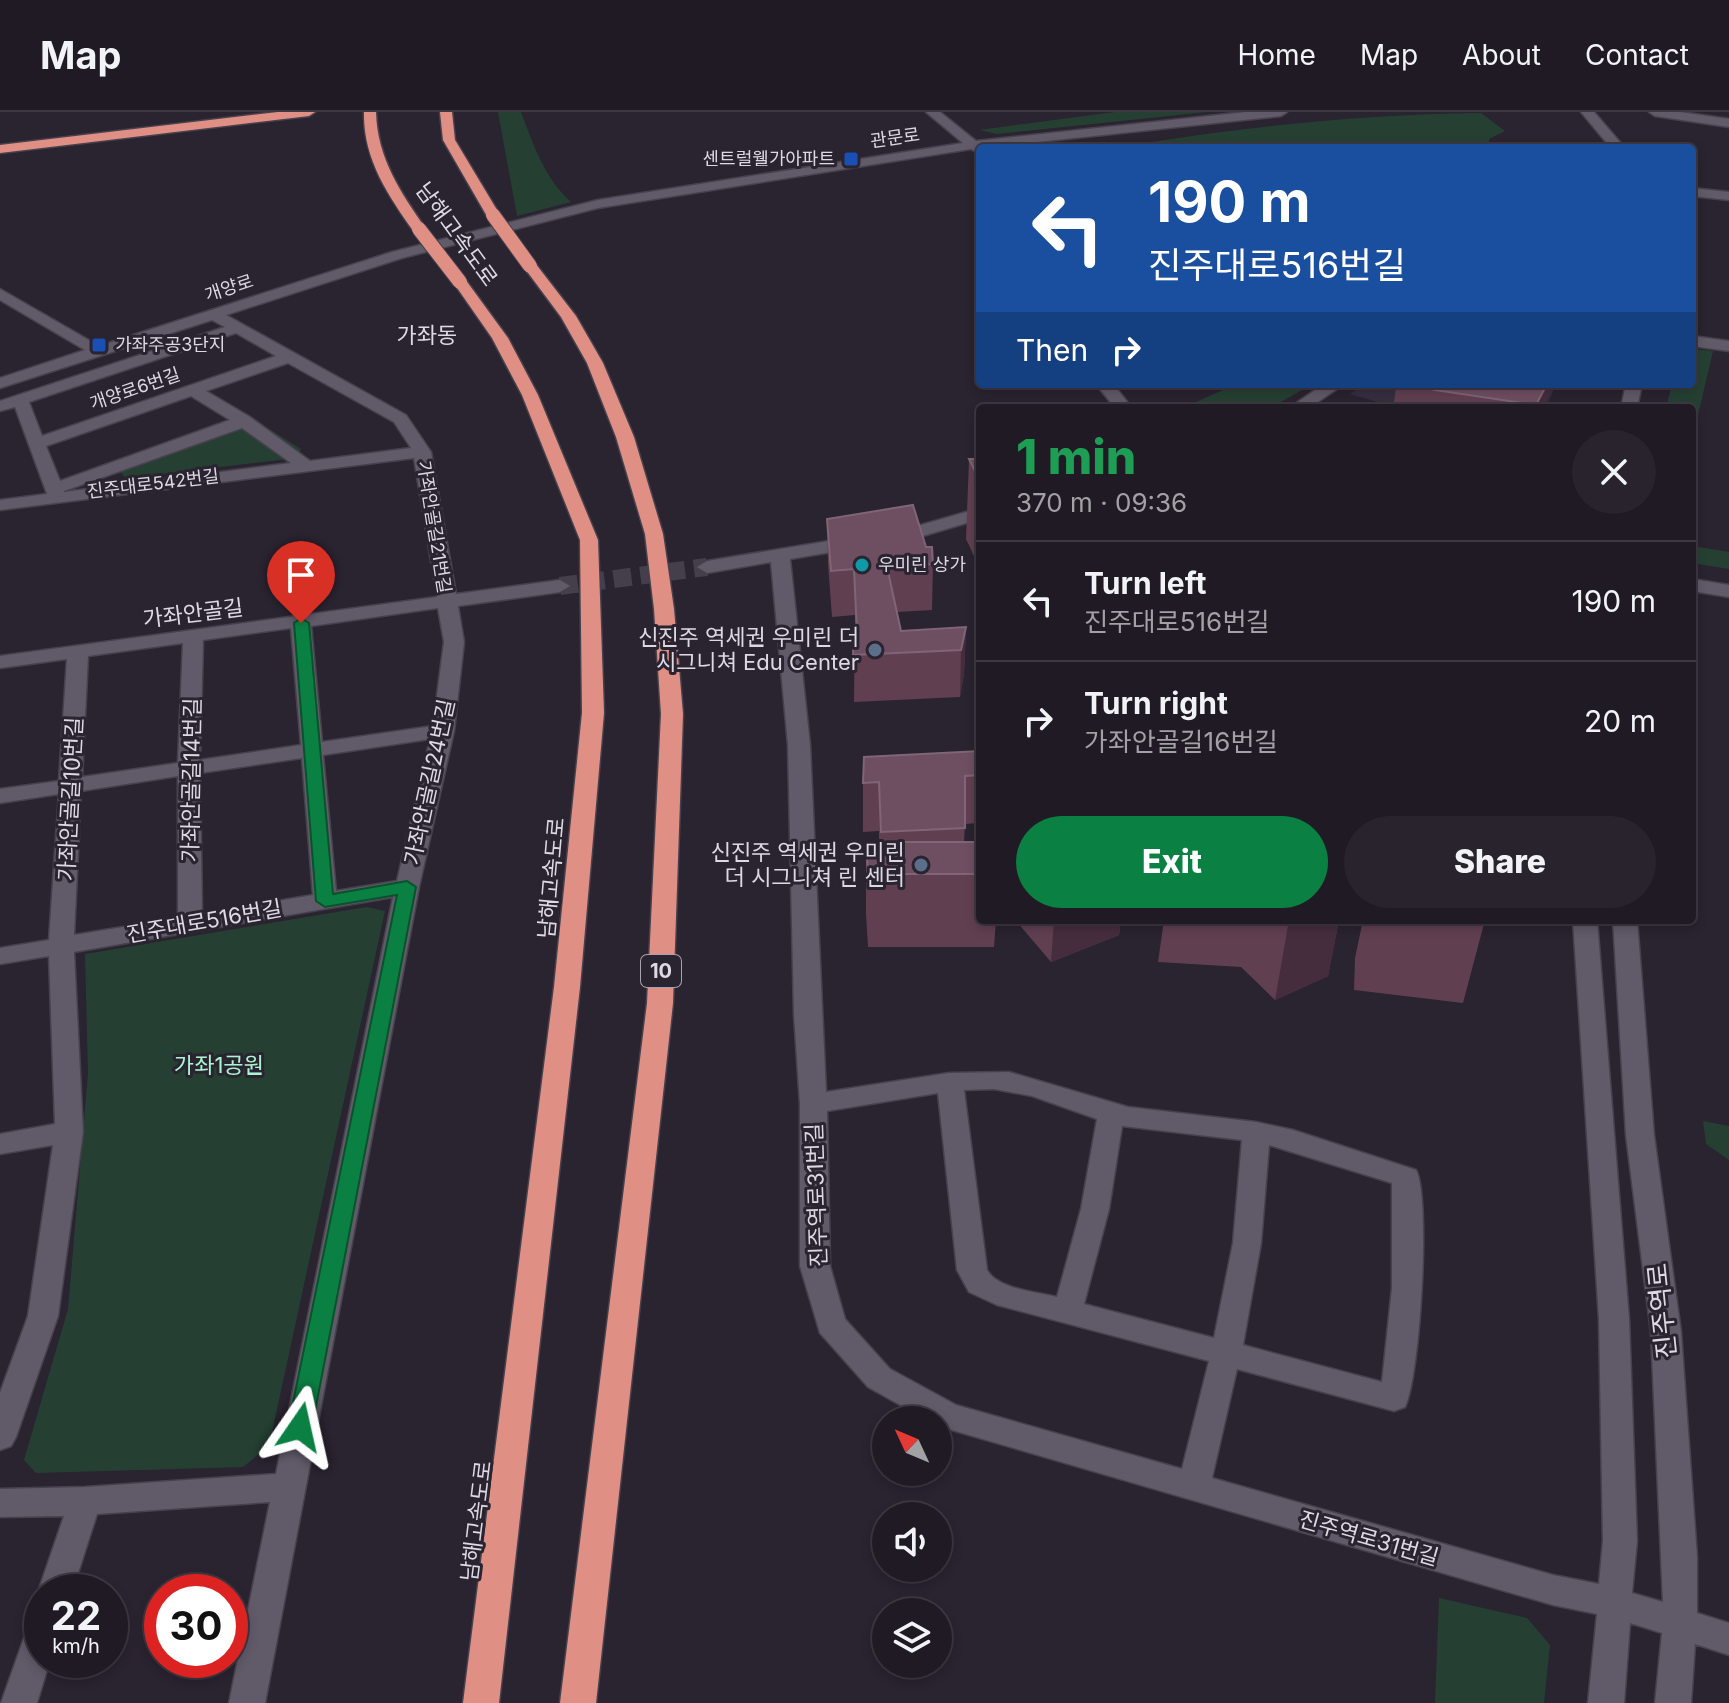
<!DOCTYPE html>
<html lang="en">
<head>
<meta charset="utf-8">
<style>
	:root { --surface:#201a24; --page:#28232c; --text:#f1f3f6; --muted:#a2a1a6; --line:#3d3841; --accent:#0b8043 }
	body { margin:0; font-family:Inter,"Noto Sans KR",sans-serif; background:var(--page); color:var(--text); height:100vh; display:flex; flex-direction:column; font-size:30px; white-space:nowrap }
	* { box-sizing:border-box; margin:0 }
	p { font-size:26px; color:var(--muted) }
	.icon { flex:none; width:44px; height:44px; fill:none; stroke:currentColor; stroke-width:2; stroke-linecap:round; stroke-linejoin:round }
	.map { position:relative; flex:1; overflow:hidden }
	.details { position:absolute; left:976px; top:292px; width:720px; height:520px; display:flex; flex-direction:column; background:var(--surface); border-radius:8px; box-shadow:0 4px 12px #0003,0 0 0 2px var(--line) }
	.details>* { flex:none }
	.banner { position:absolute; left:976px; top:32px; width:720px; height:244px; border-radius:8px; box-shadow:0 4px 12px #0003,0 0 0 2px var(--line); background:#1a4fa0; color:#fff; overflow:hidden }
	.needle { width:52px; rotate:314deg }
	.tools { position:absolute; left:872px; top:1294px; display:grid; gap:16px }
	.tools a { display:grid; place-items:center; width:80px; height:80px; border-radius:50%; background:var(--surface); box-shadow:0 4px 12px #0003,0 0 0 2px var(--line); font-size:40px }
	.speed { position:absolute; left:24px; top:1462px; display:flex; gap:16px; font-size:40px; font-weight:700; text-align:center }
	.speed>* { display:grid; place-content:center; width:104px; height:104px; border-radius:50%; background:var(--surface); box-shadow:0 4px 12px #0003,0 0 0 2px var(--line); line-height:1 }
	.speed small { font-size:20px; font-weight:400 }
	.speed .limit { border:12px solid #d22; background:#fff; color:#111 }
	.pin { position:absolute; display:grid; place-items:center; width:68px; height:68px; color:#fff; margin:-82px -34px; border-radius:50% 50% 50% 0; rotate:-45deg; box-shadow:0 0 8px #0007 }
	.pin .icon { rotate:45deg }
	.me { position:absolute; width:88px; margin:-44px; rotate:11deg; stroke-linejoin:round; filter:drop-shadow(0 0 6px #0008) }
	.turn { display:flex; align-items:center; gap:28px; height:168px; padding:0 40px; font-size:36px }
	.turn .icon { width:104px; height:104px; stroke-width:2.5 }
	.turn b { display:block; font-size:56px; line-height:68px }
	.then { display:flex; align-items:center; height:76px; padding:0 40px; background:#0003; gap:16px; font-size:30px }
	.round { display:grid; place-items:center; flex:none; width:84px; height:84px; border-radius:42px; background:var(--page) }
	.head { display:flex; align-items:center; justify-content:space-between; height:136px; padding:0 40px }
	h1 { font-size:48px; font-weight:800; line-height:60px; color:#1e9e55 }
	.cta { display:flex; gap:16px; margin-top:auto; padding:16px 40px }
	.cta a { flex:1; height:92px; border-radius:48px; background:var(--accent); color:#fff; font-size:32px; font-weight:800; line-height:92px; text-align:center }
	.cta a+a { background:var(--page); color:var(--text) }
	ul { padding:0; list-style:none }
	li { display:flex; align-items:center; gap:24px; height:120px; padding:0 40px; border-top:2px solid var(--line) }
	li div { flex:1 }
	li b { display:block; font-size:30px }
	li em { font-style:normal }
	header { display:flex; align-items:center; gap:48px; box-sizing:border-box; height:112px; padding:0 40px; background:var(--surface); border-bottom:2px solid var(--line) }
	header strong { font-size:38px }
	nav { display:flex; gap:44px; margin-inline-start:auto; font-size:28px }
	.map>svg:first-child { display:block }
	.built { fill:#372e40 }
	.green { fill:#254033 }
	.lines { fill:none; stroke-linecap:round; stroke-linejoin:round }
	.minor-tunnel { stroke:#453e4b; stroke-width:18; stroke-dasharray:18 9; stroke-linecap:butt }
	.minor-casing { stroke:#47414d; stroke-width:3 }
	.highway-casing { stroke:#47414d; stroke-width:3 }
	.minor { fill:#615a69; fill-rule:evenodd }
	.highway { fill:#e08f85; fill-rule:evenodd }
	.highway-bridge-casing { stroke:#47414d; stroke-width:16; stroke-linecap:butt }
	.highway-bridge { stroke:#e08f85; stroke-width:14 }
	.wall { fill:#603f51 }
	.shaded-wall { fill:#452d3d }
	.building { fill:#6e4f61; stroke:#7f6575; stroke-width:2 }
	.route { fill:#0b8043; stroke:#07532c; stroke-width:2 }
	.transit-dot { fill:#1a4fb4; stroke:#2a2330; stroke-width:3 }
	.culture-dot { fill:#0f9aa8; stroke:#2a2330; stroke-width:3 }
	.service-dot { fill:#5c6f8a; stroke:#2a2330; stroke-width:3 }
	.labels { text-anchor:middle; stroke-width:6; stroke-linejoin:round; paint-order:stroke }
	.far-street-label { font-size:18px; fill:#ddd9e2; stroke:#2a2330 }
	.far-poi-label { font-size:18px; fill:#ddd9e2; stroke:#2a2330; text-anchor:start }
	.shield { fill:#2a2330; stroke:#a7a2ad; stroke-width:2 }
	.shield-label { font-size:20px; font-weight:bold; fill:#ddd9e2 }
	.street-label { font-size:22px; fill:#ddd9e2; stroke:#2a2330 }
	.far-quarter-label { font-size:22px; fill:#ddd9e2; stroke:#2a2330 }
	.poi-label { font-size:22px; fill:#ddd9e2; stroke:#2a2330; text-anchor:end }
	.park-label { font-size:22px; fill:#aaf5d1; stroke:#2a2330 }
	.near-street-label { font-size:26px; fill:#ddd9e2; stroke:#2a2330 }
</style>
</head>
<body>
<header>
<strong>Map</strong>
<nav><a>Home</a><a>Map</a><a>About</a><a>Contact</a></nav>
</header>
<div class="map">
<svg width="1729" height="1591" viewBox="0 0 1729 1591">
	<rect width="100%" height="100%" fill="#2a2330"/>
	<path class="built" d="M1364,272H1556L1546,296H1399L1350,282Z"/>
	<path class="green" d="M498,0H521C533,32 545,67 571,90L517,104Z
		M1115,0H1207L997,22L979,18Z
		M1481,1L1505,19L1489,27V36H1152V30C1262,13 1371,2 1481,1Z
		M1692,237L1713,239L1692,329V296H1666L1672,272H1692Z
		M1237,272H1313L1270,296H1182Z
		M261,312L301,337L296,346L126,366L120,360L244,313Z
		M1692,434L1729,440V457L1692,451Z
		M367,795L385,799L269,1334L243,1355L36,1361L24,1348L68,1197L88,961L85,842Z
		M1703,1009L1729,1014V1048L1706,1032Z
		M1439,1486L1527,1506L1550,1533L1544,1591H1435Z"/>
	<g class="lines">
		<path class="minor-tunnel" d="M560,474L707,455"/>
		<g class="minor-casing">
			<path id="minor" d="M926,0H940L976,29L1246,0H1287L1281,4L980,36V42L971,37L598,96L402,146L226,203L406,303L431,340L456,482L560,468L570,474L560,480L458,494L464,530L454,619L419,775L265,1591H229L270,1390L97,1402L72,1480H42V1489L38,1480L64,1404L0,1405V1377L85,1375L276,1362L393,785L74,840L83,1020L58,1204L16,1325L11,1334L0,1338V1281L28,1204L53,1033L0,1042V1022L55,1012L49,844L0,852V836L49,828L59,682L0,691V677L59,669L67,547L0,556V544L437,485L414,346L0,398V388L47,382L15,295L0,299V289L225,215L212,208L0,276V266L85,238L0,188V177L99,234L392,140L598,88L963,31ZM236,221L276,244L42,324L29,290ZM288,251L394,310L411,336L310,349L250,305L206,279ZM191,284L230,308L60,369L46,334ZM242,316L291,351L64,380V379ZM438,496L444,530L433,614L322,630L311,514ZM291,516L301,633L200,648L203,528ZM183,531L178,651L82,665L88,544ZM430,627L397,769L336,779L323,643ZM302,646L313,783L202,802L200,661ZM178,664V806L74,823L81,679Z
				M1581,0H1594L1625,36H1611Z
				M1649,0H1680L1729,7V15L1655,4Z
				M1692,76L1729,80V88L1692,84Z
				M1692,224L1729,229V239L1692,234Z
				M1096,272H1113L1132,296H1115Z
				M1324,272H1344L1309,296H1289Z
				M1626,272H1642L1637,296H1621Z
				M980,396V407L916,426L790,447L810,633L826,980L949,961L1009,960L1128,995L1256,1010L1293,1018L1416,1058C1431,1085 1420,1265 1405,1295L1394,1299L1237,1257L1212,1366L1553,1463L1599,1472L1603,1429L1599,1207L1573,808H1597L1629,1207L1637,1429L1632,1481L1663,1490L1651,1220L1626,1023L1613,808H1637L1654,1023L1681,1220L1697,1445V1501L1729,1511V1543L1695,1532L1691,1591H1655L1662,1521L1630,1511L1624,1591H1588L1597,1502L1553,1493L938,1314V1308H927L868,1275L820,1221L800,1154V992L794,902L788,633L771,450L707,461L697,455L707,449L914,415ZM994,977L1032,984L1097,1007L1081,1097L1057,1185C1037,1180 997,1177 987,1158L964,978ZM938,981L957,1158L969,1180L997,1193L1209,1249L1182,1357L956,1293L890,1257L845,1207L830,1154L827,999ZM1122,1014L1242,1028L1233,1131L1214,1226L1084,1192L1109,1097ZM1269,1033L1392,1071V1176L1382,1270L1243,1233L1261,1131Z
				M1692,467L1729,473V485L1692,479Z
				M42,1504V1548H50L37,1591H1L30,1509Z"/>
		</g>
		<g class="highway-casing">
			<path id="highway" d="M278,0H315L309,4L0,41V33Z
				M364,0H376C377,46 401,81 426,117L424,120H414C388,83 363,47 364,0Z
				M440,0H452L455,28L500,103L498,106H488L443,28Z
				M530,150L535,151L576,204L603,251L634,325L663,422L674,497L683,602L673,891L596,1591H560L647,891L661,602L654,497L645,422L616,325L587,251L561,205L523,154Z
				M460,166L465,167L508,226L538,283L598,428L604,601L580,875L499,1591H463L554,875L582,601L580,428L522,283L492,226L453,170Z"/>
		</g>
		<use href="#minor" class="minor"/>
		<use href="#highway" class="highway"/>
		<g class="highway-bridge-casing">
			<path id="highway-bridge" d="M493,103L530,154
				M419,117L460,170"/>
		</g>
		<use href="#highway-bridge" class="highway-bridge"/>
	</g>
	<path class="wall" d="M1391,272H1554L1541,296H1415L1394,290L1396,276L1390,275Z
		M969,347H980V457L966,427Z
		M827,407L926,435L933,452L932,498L897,500L901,519L966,515L964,562L960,585L854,590L855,503L832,505L828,452Z
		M980,639L979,711L965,712L964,730H980V808H996L994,835H868L866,802V730H879V719L863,720V671Z
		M1017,808H1121L1119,823L1051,850L1017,810Z
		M1164,808H1339L1328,864L1275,888L1241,855L1158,850Z
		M1363,808H1485L1463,891L1354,878L1355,846Z"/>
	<path class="shaded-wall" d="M1547,272H1554L1541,296H1535Z
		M966,515L964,562L960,585L961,538Z
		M1054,808H1121L1119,823L1051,850Z
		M1289,808H1339L1328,864L1275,888Z"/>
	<path class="building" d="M1414,272H1547L1536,293L1435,278Z
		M969,347H980V369Z
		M913,393L926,435H932L933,452L887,455L901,519L966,515L961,538L853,543L854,521H857L854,457L831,459L827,407Z
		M980,639V663L965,664V716L881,720L879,670L863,671L864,645Z
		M866,730H980V762H868Z"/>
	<path class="route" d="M301,506L309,511L333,782L407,769L416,775L312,1315L308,1322L300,1325L292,1322L288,1315L397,783L325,795L316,789L294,511Z"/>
	<g class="transit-dot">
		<rect x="843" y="39" width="16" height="16" rx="4"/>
		<rect x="91" y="225" width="16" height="16" rx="4"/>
	</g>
	<circle class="culture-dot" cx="862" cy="453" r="8"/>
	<g class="service-dot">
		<circle cx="875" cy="538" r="8"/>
		<circle cx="921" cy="753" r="8"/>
	</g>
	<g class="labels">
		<g class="far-street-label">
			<text transform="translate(895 26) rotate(-8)" y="6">관문로</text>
			<text transform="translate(229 176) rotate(-18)" y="6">개양로</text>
			<text transform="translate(135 277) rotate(-19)" y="6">개양로6번길</text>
			<text transform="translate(153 372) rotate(-7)" y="6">진주대로542번길</text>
			<text transform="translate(434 415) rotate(81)" y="6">가좌안골길21번길</text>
		</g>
		<g class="far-poi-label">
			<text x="835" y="53" text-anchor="end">센트럴웰가아파트</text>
			<text x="115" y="239">가좌주공3단지</text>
			<text x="878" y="459">우미린 상가</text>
		</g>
		<rect class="shield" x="641" y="843" width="40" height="32" rx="6"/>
		<g class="shield-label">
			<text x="661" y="866">10</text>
		</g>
		<g class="street-label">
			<text transform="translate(457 122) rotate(54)" y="8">남해고속도로</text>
			<text transform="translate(193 501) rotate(-7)" y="8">가좌안골길</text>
			<text transform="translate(191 668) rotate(-89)" y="8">가좌안골길14번길</text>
			<text transform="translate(429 670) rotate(-78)" y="8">가좌안골길24번길</text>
			<text transform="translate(70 687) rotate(-87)" y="8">가좌안골길10번길</text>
			<text transform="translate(551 766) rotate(-85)" y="8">남해고속도로</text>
			<text transform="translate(204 809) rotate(-10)" y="8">진주대로516번길</text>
			<text transform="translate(816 1083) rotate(-92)" y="8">진주역로31번길</text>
			<text transform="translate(476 1409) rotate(-83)" y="8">남해고속도로</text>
			<text transform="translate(1369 1426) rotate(16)" y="8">진주역로31번길</text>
		</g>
		<g class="far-quarter-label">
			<text x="427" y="231">가좌동</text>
		</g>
		<g class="poi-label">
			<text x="859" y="533">신진주 역세권 우미린 더<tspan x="859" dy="25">시그니쳐 Edu Center</tspan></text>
			<text x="905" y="748">신진주 역세권 우미린<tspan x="905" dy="25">더 시그니쳐 린 센터</tspan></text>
		</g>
		<g class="park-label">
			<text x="219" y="961">가좌1공원</text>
		</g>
		<g class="near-street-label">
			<text transform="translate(1662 1199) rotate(-96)" y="9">진주역로</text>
		</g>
	</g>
</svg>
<div class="tools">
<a><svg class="needle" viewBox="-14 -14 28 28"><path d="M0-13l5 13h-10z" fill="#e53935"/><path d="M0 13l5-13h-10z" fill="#a2a1a6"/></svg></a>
<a><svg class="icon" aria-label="sound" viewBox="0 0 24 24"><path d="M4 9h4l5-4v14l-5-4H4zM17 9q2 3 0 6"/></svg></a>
<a><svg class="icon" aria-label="layers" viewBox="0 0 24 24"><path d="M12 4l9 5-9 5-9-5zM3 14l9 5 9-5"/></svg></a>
</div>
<div class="speed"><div>22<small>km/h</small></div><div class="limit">30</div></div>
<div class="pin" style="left:301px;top:511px;background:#d93025"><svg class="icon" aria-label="arrive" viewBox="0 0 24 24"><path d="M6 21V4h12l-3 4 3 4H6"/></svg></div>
<svg class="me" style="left:300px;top:1315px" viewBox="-20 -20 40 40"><path d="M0-17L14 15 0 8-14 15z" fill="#0b8043" stroke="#fff" stroke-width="4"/></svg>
<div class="banner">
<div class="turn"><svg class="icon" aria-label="left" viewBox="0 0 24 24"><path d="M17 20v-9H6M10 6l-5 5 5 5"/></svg><div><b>190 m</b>진주대로516번길</div></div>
<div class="then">Then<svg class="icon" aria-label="right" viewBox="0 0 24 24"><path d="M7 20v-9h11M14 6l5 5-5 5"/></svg></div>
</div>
<section class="details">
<div class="head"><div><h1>1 min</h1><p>370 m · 09:36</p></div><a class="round"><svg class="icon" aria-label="close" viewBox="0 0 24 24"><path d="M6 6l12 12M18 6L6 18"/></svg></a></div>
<ul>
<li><svg class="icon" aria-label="left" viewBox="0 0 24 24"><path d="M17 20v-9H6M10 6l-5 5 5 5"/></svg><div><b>Turn left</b><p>진주대로516번길</p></div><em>190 m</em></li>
<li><svg class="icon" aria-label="right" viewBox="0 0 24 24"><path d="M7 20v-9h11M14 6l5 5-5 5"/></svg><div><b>Turn right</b><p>가좌안골길16번길</p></div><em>20 m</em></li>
</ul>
<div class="cta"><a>Exit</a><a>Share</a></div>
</section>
</div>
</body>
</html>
